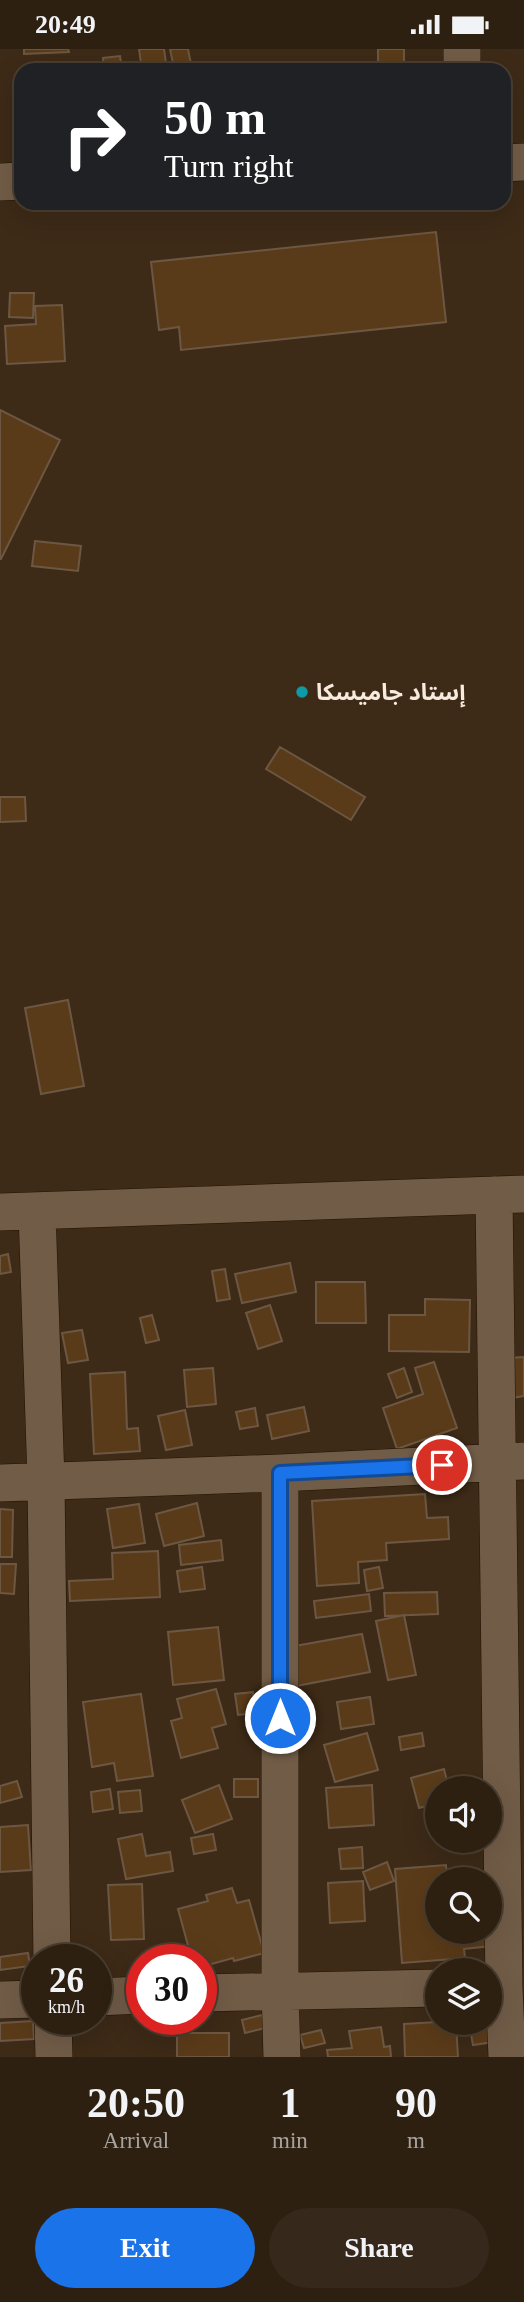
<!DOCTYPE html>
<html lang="en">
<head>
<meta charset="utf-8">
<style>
	:root { --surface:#2e2011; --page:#36281a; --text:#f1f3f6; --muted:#a7a39f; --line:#493e31; --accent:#1a73e8 }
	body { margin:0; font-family:"Times New Roman","Noto Sans Arabic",serif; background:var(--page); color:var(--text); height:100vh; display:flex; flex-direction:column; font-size:26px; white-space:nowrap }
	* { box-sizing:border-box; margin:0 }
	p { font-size:23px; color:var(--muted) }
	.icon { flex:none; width:38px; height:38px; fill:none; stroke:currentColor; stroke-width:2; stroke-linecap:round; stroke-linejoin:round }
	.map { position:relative; height:2008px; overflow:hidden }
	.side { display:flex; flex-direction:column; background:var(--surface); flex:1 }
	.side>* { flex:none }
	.guide { position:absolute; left:14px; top:14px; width:497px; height:147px; border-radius:21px; box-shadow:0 7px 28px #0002,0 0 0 2px var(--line); background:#202124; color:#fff; overflow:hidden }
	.controls { position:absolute; left:425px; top:1727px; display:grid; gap:14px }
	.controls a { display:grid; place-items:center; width:77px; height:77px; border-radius:50%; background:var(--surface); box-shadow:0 7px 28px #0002,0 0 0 2px var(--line); font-size:35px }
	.speed { position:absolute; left:21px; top:1895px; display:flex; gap:14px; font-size:35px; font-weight:700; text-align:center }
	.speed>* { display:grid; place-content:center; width:91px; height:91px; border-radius:50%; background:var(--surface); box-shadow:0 7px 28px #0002,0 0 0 2px var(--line); line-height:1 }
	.speed small { font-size:18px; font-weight:400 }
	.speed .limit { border:10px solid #d22; background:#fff; color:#111 }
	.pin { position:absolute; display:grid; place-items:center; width:60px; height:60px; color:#fff; margin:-30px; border:4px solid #fff; border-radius:50%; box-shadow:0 2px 7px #0007 }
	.me { position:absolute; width:77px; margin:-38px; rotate:0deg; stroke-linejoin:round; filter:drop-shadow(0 0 5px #0008) }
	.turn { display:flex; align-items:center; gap:24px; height:147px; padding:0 35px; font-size:32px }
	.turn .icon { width:91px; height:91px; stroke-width:2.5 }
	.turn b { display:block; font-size:49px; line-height:60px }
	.eta { display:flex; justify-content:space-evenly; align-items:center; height:119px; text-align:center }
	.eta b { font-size:42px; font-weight:600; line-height:49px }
	.cta { display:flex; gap:14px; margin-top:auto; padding:14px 35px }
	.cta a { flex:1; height:80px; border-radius:42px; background:var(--accent); color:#fff; font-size:28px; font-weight:600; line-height:80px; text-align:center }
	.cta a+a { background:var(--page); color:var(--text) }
	.status { display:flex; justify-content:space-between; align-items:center; height:49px; padding:0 35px; background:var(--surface); direction:ltr }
	.status svg { height:19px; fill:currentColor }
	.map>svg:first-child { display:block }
	.building { fill:#5a3b19; stroke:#6c5743; stroke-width:2 }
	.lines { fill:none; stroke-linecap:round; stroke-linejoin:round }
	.minor-casing { stroke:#231202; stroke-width:38 }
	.minor { stroke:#715c47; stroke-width:37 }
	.route-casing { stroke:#114b97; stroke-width:18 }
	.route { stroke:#1a73e8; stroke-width:12 }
	.culture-dot { fill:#0f9aa8; stroke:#3d2a17; stroke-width:2.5 }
	.labels { text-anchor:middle; stroke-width:7; stroke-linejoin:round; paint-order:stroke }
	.poi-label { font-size:23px; font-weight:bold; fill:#f7ebdf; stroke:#3d2a17; text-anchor:start }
</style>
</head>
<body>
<div class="status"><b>20:49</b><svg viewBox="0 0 49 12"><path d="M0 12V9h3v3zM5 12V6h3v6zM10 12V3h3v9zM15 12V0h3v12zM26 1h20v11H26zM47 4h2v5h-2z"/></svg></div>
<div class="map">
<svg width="524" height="2008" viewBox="0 0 524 2008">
	<rect width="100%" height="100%" fill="#3d2a17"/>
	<path class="building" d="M24,0H68L69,3L24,5Z
		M139,0H164L167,21H142Z
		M170,0H188L191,15L174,19Z
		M378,0H404V18H432V21H378Z
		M120,7L122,21H104L103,9Z
		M436,183L446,273L181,301L179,278L159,281L151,213Z
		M10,244H34L33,269L9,268Z
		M62,256L65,312L7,315L5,277L36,275L35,257Z
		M0,361L60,391L1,510H0Z
		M35,492L81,497L78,522L32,517Z
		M280,698L365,748L351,771L266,720Z
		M0,748H25L26,772L0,773Z
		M68,951L84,1037L41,1045L25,959Z
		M8,1205L11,1223L0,1225V1207Z
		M290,1214L296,1243L242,1254L235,1225Z
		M225,1220L230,1250L217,1252L212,1222Z
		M316,1233H365L366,1274H316Z
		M425,1250L470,1251L469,1303L389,1302V1266H425Z
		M270,1256L282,1292L258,1300L246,1264Z
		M152,1266L159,1291L146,1294L140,1269Z
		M82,1281L88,1311L68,1314L62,1284Z
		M524,1308V1347L512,1349L507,1309Z
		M434,1313L457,1379L397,1400L383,1359L423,1345L415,1319Z
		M213,1319L216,1355L187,1358L184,1321Z
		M404,1319L412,1343L397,1349L388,1325Z
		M125,1323L127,1380L138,1379L140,1402L94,1405L90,1325Z
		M304,1358L309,1382L272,1390L267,1366Z
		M255,1359L258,1377L240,1380L236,1363Z
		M185,1361L192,1396L166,1401L158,1367Z
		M425,1445L427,1469L448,1468L449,1490L386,1494L387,1511L358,1513L359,1534L317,1537L312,1452Z
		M197,1454L204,1487L164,1497L156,1465Z
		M139,1455L145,1494L113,1499L107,1460Z
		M0,1460L13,1461L12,1508H0Z
		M221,1491L223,1511L181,1516L179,1496Z
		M158,1502L160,1548L70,1552L69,1532L113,1530L112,1504Z
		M0,1515H16L14,1545L0,1544Z
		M202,1518L205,1540L180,1543L177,1522Z
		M379,1518L383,1539L367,1542L364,1521Z
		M437,1543L438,1565L385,1567L384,1544Z
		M369,1545L371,1562L316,1569L314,1552Z
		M404,1566L416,1626L388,1631L376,1572Z
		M218,1578L224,1631L173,1636L168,1583Z
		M362,1585L370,1623L296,1637L289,1598Z
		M216,1640L226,1675L212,1679L218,1699L181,1709L171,1672L182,1669L177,1650Z
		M253,1643L256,1664L238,1666L235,1645Z
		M141,1645L153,1727L117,1732L114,1714L92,1718L83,1653Z
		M370,1648L374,1675L341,1680L337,1653Z
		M367,1684L378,1721L335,1733L324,1696Z
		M422,1684L424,1697L401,1701L399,1688Z
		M444,1720L449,1740H438V1754L419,1759L411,1729Z
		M234,1730H258V1748H234Z
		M17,1732L22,1748L0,1754V1737Z
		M219,1736L232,1770L195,1784L182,1751Z
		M372,1736L374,1776L329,1779L326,1739Z
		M110,1740L113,1760L93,1763L91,1743Z
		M140,1741L142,1762L120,1764L118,1743Z
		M438,1758V1777L432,1778L429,1760Z
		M28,1776L31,1821L0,1823V1778Z
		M142,1785L146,1807L170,1803L173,1822L126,1830L118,1790Z
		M213,1785L216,1801L194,1805L191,1789Z
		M362,1798L363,1819L341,1820L339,1800Z
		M387,1813L394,1832L370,1841L363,1823Z
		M446,1816L447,1830H438V1883H490L491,1897L464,1900L465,1909L402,1914L395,1820Z
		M363,1832L365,1872L330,1874L328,1834Z
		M142,1835L144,1890L111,1891L108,1836Z
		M232,1839L237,1854L249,1851L264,1904L234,1912L233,1909L201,1918V1911H192L178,1860L208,1852L206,1846Z
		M28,1904L30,1917L0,1921V1908Z
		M262,1966L265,1979L245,1984L242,1971Z
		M33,1972L34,1990L0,1992V1974Z
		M438,1973L456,1974L458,2008H405L404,1975Z
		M469,1974H490L507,1991L473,1996Z
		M381,1978L384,1998L390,1997L391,2008H328L327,2001L352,1999L349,1982Z
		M321,1981L325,1994L304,1999L300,1986Z
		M177,1984H229V2008H177Z"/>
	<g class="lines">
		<g class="minor-casing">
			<path id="minor" d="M462,0V21
				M504,114L524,113
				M0,133L21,132
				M494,1146L504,1938L507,2008
				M37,1162L46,1431L52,1911
				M0,1163L524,1145
				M280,1424V1941L282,2008
				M0,1434L280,1424L524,1412
				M201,1944L438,1939
				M96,1948L142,1946
				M0,1951L37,1950
				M53,1970L54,2008"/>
		</g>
		<use href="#minor" class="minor"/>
	</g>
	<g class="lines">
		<g class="route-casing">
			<path id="route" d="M280,1669V1424L442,1416"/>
		</g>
		<use href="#route" class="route"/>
	</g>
	<circle class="culture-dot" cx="302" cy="643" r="7"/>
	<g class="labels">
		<g class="poi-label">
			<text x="316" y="651">إستاد جاميسكا</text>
		</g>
	</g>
</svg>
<div class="controls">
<a><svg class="icon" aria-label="sound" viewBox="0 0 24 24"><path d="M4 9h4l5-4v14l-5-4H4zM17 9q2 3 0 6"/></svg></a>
<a><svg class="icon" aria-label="search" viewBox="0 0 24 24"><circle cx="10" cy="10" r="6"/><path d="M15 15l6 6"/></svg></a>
<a><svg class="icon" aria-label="layers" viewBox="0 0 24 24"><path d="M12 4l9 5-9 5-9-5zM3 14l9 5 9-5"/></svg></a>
</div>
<div class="speed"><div>26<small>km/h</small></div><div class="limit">30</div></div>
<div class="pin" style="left:442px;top:1416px;background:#d93025"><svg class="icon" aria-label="arrive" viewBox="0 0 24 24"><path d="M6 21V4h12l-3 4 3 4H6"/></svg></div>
<svg class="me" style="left:280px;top:1669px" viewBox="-20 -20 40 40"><circle r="17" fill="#1a73e8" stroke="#fff" stroke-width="3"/><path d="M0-11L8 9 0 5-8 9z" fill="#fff"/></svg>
<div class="guide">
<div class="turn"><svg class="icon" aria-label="right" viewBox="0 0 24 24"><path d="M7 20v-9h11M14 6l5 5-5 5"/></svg><div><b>50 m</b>Turn right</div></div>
</div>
</div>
<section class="side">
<div class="eta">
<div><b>20:50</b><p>Arrival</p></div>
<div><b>1</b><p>min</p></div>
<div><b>90</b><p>m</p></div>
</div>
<div class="cta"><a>Exit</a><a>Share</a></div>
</section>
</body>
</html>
